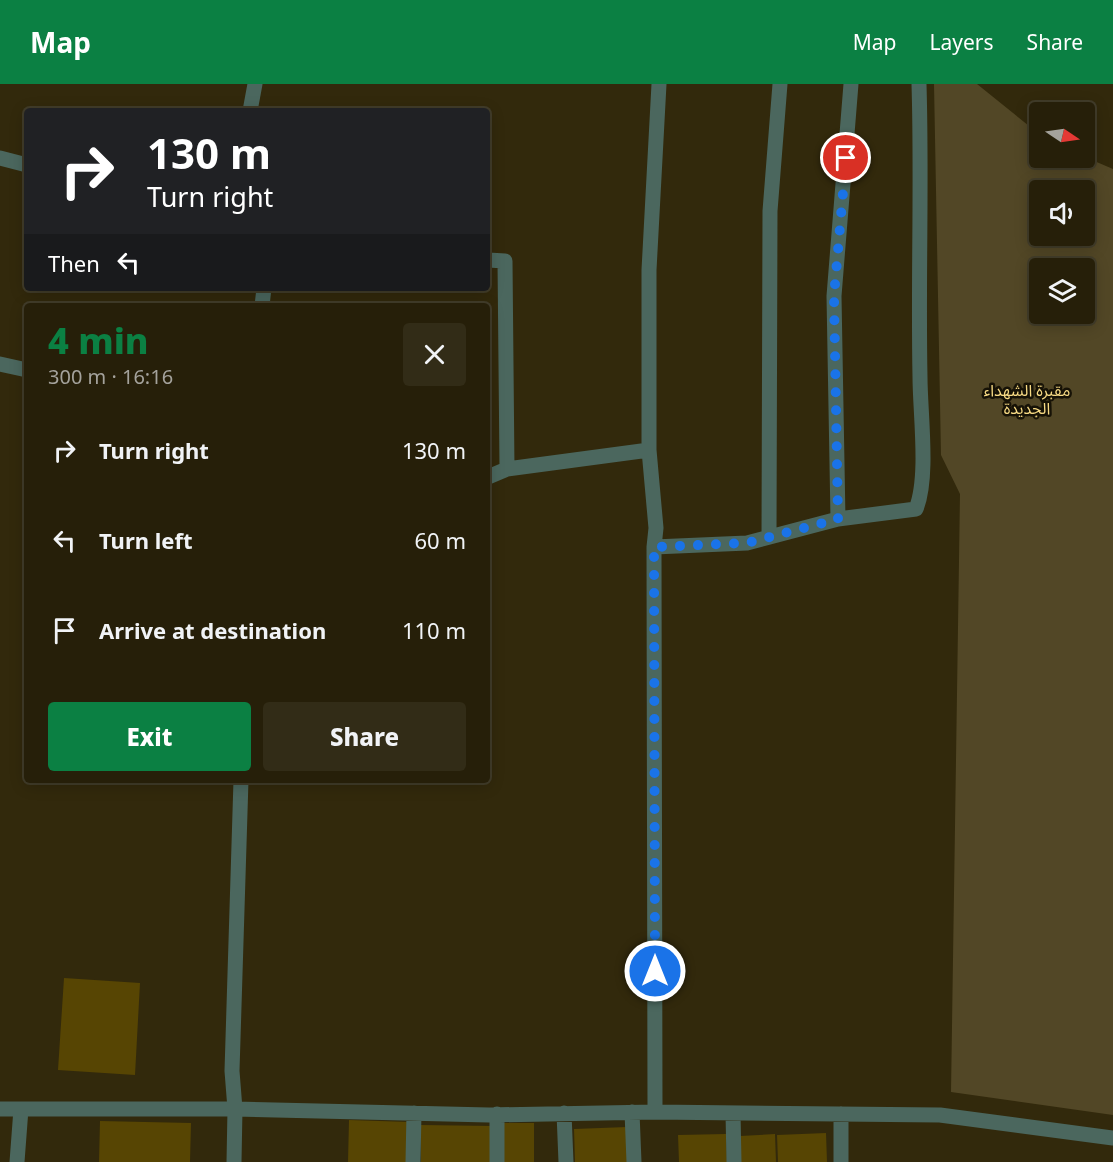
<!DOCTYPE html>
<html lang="en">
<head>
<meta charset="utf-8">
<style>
	:root { --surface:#261f09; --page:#322c17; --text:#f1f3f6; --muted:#a4a29c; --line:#423d2a; --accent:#0b8043 }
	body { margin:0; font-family:"Noto Sans","Noto Sans Arabic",sans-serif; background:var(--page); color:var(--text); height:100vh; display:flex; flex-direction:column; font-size:22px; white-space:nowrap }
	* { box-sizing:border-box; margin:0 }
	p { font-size:20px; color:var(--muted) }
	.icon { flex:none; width:33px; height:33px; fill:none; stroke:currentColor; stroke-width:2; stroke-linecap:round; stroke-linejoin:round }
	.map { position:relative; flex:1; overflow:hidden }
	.panel { position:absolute; left:24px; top:219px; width:466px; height:480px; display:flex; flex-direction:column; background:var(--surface); border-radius:6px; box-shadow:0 3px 15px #0003,0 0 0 2px var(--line) }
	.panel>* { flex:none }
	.guide { position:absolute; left:24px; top:24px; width:466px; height:183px; border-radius:6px; box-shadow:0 3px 15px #0003,0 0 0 2px var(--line); background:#202124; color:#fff; overflow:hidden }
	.needle { width:39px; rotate:103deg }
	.controls { position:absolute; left:1029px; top:18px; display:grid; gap:12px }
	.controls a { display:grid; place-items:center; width:66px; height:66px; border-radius:6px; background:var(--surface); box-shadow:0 3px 15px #0003,0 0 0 2px var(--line); font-size:30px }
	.pin { position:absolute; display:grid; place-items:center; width:51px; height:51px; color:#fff; margin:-26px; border:3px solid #fff; border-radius:50%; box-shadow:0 2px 6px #0007 }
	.me { position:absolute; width:66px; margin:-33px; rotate:0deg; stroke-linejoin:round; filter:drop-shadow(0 0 4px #0008) }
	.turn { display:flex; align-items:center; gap:21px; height:126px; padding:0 24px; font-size:27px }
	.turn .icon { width:78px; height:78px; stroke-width:2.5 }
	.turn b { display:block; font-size:42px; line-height:51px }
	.then { display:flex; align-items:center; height:57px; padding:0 24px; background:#0003; gap:12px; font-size:22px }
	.round { display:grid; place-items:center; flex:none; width:63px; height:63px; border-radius:6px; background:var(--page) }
	.headline { display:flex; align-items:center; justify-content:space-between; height:102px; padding:0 24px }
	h1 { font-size:36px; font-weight:800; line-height:45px; color:var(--accent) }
	.action { display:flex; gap:12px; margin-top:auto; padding:12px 24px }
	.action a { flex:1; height:69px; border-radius:6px; background:var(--accent); color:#fff; font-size:24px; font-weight:800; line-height:69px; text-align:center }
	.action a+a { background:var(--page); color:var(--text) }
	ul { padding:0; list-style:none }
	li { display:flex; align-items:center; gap:18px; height:90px; padding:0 24px }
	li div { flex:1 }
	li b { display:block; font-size:22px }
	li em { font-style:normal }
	header { display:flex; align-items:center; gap:36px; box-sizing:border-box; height:84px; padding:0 30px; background:var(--accent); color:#fff }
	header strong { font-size:28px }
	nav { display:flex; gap:33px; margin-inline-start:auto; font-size:21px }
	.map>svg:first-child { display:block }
	.green { fill:#524726; fill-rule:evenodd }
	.building { fill:#574503 }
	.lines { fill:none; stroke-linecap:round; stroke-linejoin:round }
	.minor { stroke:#4b675e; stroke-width:15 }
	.route { stroke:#1a73e8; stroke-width:10; stroke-dasharray:0 18 }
	.labels { text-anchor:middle; stroke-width:5; stroke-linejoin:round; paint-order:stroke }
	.park-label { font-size:16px; fill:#f7da84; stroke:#161206 }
</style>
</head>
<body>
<header>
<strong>Map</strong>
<nav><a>Map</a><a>Layers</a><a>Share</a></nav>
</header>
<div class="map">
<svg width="1113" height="1078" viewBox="0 0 1113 1078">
	<rect width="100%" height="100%" fill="#32290c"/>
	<path class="green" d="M934,0H977L1039,50L1040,74L1085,73L1113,85V1031L951,1008L960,410L941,371ZM1040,106H1084V152H1040ZM1040,184H1084V230H1040Z"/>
	<path class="building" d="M64,894L140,899L135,991L58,986Z
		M349,1036L410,1038L409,1078H348Z
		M100,1037L191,1039L190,1078H99Z
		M502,1039H534V1078H502Z
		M421,1041L493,1042V1078H421Z
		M627,1043L628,1078H575L574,1045Z
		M826,1049L827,1078H778L777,1051Z
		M726,1050L727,1078H679L678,1051Z
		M775,1050L776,1078H741L740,1052Z"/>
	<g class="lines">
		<path class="minor" d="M250,27L255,0
			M0,74L27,81
			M488,176L505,177L507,385L649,366
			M262,222L264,204
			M0,280L27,286
			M488,393L507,385
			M838,435L834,212L851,0
			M769,453L770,127L780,0
			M654,463L747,459L838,435L916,425C929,393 920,329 920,293C918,195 922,98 919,0
			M0,1025H235L489,1031L655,1028L940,1031L1113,1054
			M632,1028L634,1078
			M655,1028L654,463L656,444L649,366V186L659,0
			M564,1029L566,1078
			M733,1029L734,1078
			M497,1030V1078
			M17,1078L21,1025
			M234,1078L235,1025L232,987L241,696
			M413,1078L414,1029
			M841,1078V1030"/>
	</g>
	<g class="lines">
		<path class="route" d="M655,887L654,463L747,459L838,435L834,212L846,74"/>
	</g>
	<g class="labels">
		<g class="park-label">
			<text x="1027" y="312">مقبرة الشهداء<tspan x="1027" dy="18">الجديدة</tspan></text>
		</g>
	</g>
</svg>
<div class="controls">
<a><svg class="needle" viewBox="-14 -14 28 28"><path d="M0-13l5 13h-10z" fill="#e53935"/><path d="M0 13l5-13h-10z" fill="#a4a29c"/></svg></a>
<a><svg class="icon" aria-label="sound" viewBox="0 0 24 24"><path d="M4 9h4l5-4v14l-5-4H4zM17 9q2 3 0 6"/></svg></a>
<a><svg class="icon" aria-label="layers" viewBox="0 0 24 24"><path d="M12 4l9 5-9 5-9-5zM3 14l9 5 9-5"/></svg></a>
</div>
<div class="pin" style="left:846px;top:74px;background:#d93025"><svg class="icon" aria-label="arrive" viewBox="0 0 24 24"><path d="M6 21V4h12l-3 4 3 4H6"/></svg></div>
<svg class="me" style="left:655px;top:887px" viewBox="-20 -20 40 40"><circle r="17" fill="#1a73e8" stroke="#fff" stroke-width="3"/><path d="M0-11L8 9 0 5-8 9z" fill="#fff"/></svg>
<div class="guide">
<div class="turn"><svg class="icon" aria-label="right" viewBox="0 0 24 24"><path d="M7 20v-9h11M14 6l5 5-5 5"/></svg><div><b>130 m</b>Turn right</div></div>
<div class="then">Then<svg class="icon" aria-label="left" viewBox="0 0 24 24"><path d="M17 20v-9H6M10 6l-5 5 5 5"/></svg></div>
</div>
<section class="panel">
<div class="headline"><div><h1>4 min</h1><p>300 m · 16:16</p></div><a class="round"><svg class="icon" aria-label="close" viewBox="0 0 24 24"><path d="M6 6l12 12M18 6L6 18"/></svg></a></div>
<ul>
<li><svg class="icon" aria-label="right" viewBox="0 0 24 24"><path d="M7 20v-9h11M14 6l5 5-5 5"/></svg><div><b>Turn right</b></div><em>130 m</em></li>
<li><svg class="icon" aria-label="left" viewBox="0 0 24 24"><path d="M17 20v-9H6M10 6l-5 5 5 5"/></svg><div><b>Turn left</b></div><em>60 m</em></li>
<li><svg class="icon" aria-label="arrive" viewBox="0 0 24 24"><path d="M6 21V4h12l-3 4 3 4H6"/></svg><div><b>Arrive at destination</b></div><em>110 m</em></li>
</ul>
<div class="action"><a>Exit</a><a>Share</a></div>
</section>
</div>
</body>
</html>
